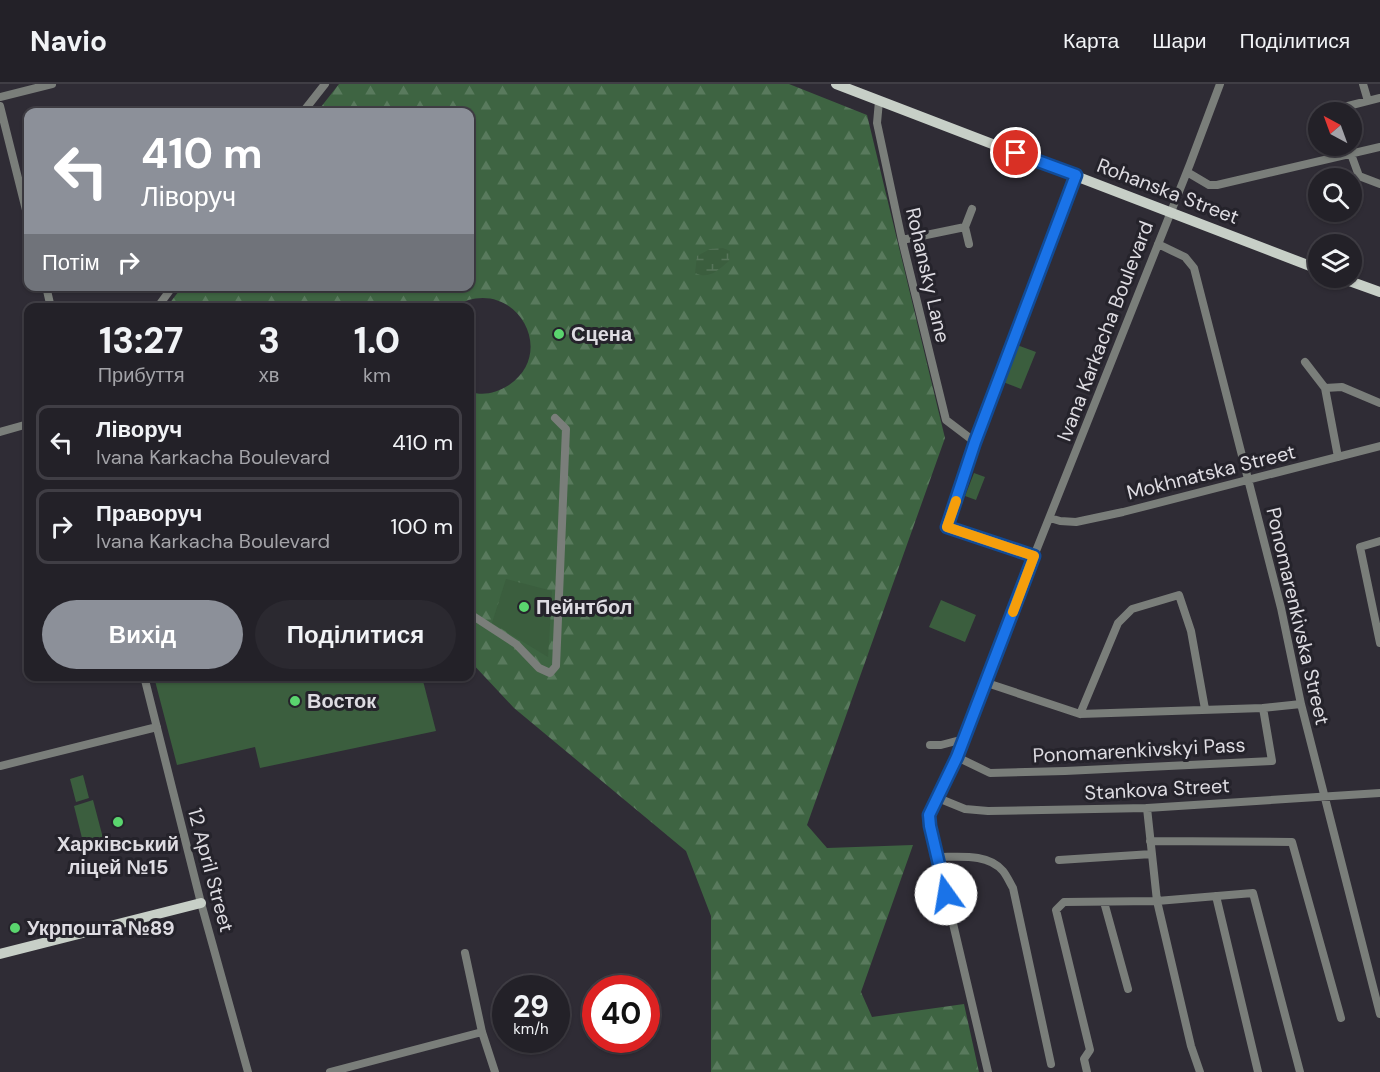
<!DOCTYPE html>
<html lang="uk">
<head>
<meta charset="utf-8">
<style>
	:root { --surface:#232128; --page:#2b2930; --text:#f1f3f6; --muted:#a3a3a8; --line:#403e45; --accent:#8c9099 }
	body { margin:0; font-family:"DM Sans",sans-serif; background:var(--page); color:var(--text); height:100vh; display:flex; flex-direction:column; font-size:22px; white-space:nowrap }
	* { box-sizing:border-box; margin:0 }
	p { font-size:20px; color:var(--muted) }
	.icon { flex:none; width:33px; height:33px; fill:none; stroke:currentColor; stroke-width:2; stroke-linecap:round; stroke-linejoin:round }
	.map { position:relative; flex:1; overflow:hidden }
	.panel { position:absolute; left:24px; top:219px; width:450px; height:378px; display:flex; flex-direction:column; background:var(--surface); border-radius:12px; box-shadow:0 2px 4px #0004,0 0 0 2px var(--line) }
	.panel>* { flex:none }
	.banner { position:absolute; left:24px; top:24px; width:450px; height:183px; border-radius:12px; box-shadow:0 2px 4px #0004,0 0 0 2px var(--line); background:#8c9099; color:#fff; overflow:hidden }
	.needle { width:39px; rotate:319deg }
	.buttons { position:absolute; left:1308px; top:18px; display:grid; gap:12px }
	.buttons a { display:grid; place-items:center; width:54px; height:54px; border-radius:50%; background:var(--surface); box-shadow:0 2px 4px #0004,0 0 0 2px var(--line); font-size:30px }
	.speed { position:absolute; left:492px; top:891px; display:flex; gap:12px; font-size:30px; font-weight:700; text-align:center }
	.speed>* { display:grid; place-content:center; width:78px; height:78px; border-radius:50%; background:var(--surface); box-shadow:0 2px 4px #0004,0 0 0 2px var(--line); line-height:1 }
	.speed small { font-size:15px; font-weight:400 }
	.speed .limit { border:9px solid #d22; background:#fff; color:#111 }
	.pin { position:absolute; display:grid; place-items:center; width:51px; height:51px; color:#fff; margin:-26px; border:3px solid #fff; border-radius:50%; box-shadow:0 2px 6px #0007 }
	.me { position:absolute; width:66px; margin:-33px; rotate:347deg; stroke-linejoin:round; filter:drop-shadow(0 0 4px #0008) }
	.turn { display:flex; align-items:center; gap:21px; height:126px; padding:0 18px; font-size:27px }
	.turn .icon { width:78px; height:78px; stroke-width:2.5 }
	.turn b { display:block; font-size:42px; line-height:51px }
	.then { display:flex; align-items:center; height:57px; padding:0 18px; background:#0003; gap:12px; font-size:22px }
	.eta { display:flex; justify-content:space-evenly; align-items:center; height:102px; text-align:center }
	.eta b { font-size:36px; font-weight:800; line-height:42px }
	.button { display:flex; gap:12px; margin-top:auto; padding:12px 18px }
	.button a { flex:1; height:69px; border-radius:36px; background:var(--accent); color:#fff; font-size:24px; font-weight:800; line-height:69px; text-align:center }
	.button a+a { background:var(--page); color:var(--text) }
	ul { padding:0; list-style:none }
	li { display:flex; align-items:center; gap:18px; height:75px; margin:0 12px 9px; padding:0 6px; border:3px solid var(--line); border-radius:12px }
	li div { flex:1 }
	li b { display:block; font-size:22px }
	li em { font-style:normal }
	header { display:flex; align-items:center; gap:36px; box-sizing:border-box; height:84px; padding:0 30px; background:var(--surface); border-bottom:2px solid var(--line) }
	header strong { font-size:28px }
	nav { display:flex; gap:33px; margin-inline-start:auto; font-size:21px }
	.map>svg:first-child { display:block }
	.forest { fill:url(#forest-firs) }
	.wetland { fill:url(#wetland-marsh) }
	.garden { fill:#3b5e3e }
	.lines { fill:none; stroke-linecap:round; stroke-linejoin:round }
	.minor { stroke:#7a7e7a; stroke-width:8 }
	.major { stroke:#c7cfc7; stroke-width:10 }
	.route-casing { stroke:#114b97; stroke-width:15 }
	.route { stroke:#1a73e8; stroke-width:10 }
	.slow { stroke:#f59e0b; stroke-width:10 }
	.poi-dot { fill:#5ad56e; stroke:#25232b; stroke-width:2 }
	.labels { text-anchor:middle; stroke-width:6; stroke-linejoin:round; paint-order:stroke }
	.street-label { font-size:20px; fill:#dedce2; stroke:#25232b }
	.poi-label { font-size:20px; font-weight:bold; fill:#dedce2; stroke:#25232b; text-anchor:start }
</style>
</head>
<body>
<header>
<strong>Navio</strong>
<nav><a>Карта</a><a>Шари</a><a>Поділитися</a></nav>
</header>
<div class="map">
<svg width="1380" height="988" viewBox="0 0 1380 988">
	<defs>
		<pattern id="forest-firs" width="22" height="20" patternUnits="userSpaceOnUse" patternTransform="scale(1.5)"><rect width="22" height="20" fill="#3e6442"/><path d="M5 1l3.5 6h-7zM16 11l3.5 6h-7z" fill="#597a5d"/></pattern>
		<pattern id="wetland-marsh" width="20" height="14" patternUnits="userSpaceOnUse" patternTransform="scale(1.5)"><rect width="20" height="14" fill="#3b5e3e"/><path d="M1 5h8M5 5V1M11 12h8M15 12V8" fill="none" stroke="#57745a"/></pattern>
	</defs>
	<rect width="100%" height="100%" fill="#2f2c35"/>
	<path class="forest" d="M339,0H789L867,31L945,354L807,741L827,764L913,761L861,908L872,933L964,920L979,988H711V832L686,767L514,624L470,577V308C484,312 496,309 509,301C561,266 510,186 452,224H166L182,203L470,202V28H317Z"/>
	<path class="wetland" d="M723,164L730,167L729,177C718,186 709,196 695,189L697,172L710,165Z"/>
	<path class="garden" d="M1017,261L1036,268L1021,305L1003,298Z
		M974,389L985,393L976,416L965,412Z
		M506,495L552,507L548,573L492,539Z
		M941,516L976,531L965,558L929,543Z
		M154,593H422L436,647L260,684L255,663L177,681Z
		M83,691L89,714L76,718L70,695Z
		M93,716L103,754L83,758L74,722Z"/>
	<g class="lines">
		<path class="minor" d="M1363,0L1368,17
			M0,13L52,0
			M879,17L877,39L902,156L946,336L975,358
			M0,22L28,134
			M1337,27L1340,24L1380,14
			M303,28L325,0
			M1351,70L1359,92L1380,100
			M1187,88L1209,101H1217L1380,63
			M902,156L965,143
			M969,160L965,143L972,125
			M1158,160L1185,173L1194,184L1281,524L1301,620L1380,930
			M46,202L51,224
			M157,224L173,202
			M1305,278L1325,304L1342,303L1380,319
			M1325,304L1338,373
			M0,348L28,340
			M1050,434L1060,437L1076,438L1123,428L1380,362
			M1380,457L1360,463L1380,559
			M1034,472L947,443L975,358L1076,91
			M470,530L516,560L539,584L550,589L556,582L566,345L555,334
			M144,592L201,819L248,988
			M987,599L1080,630L1263,624L1301,620
			M1080,630L1118,539L1132,525L1179,511L1191,547L1205,625
			M930,661H941L964,655
			M957,673L990,689L1065,687L1272,677L1263,624
			M0,682L157,643
			M938,714L965,725L988,727L1147,724L1380,709
			M1147,724L1157,817L1191,962L1200,988
			M1150,757L1292,758L1341,934
			M938,773C959,773 988,769 1003,787C1007,792 1010,799 1013,804L1051,980
			M1059,776L1152,770
			M1216,812L1258,988
			M1104,818L1128,905
			M465,869L482,948L495,988
			M330,988L482,948
			M988,988L930,742L929,731L957,673L1034,472L1190,80L1220,0
			M1087,988L1084,975L1090,966L1056,826L1064,818L1157,817L1253,809L1300,988"/>
		<path class="major" d="M836,0L1318,185
			M1341,194L1380,208
			M0,870L201,819"/>
	</g>
	<g class="lines">
		<g class="route-casing">
			<path id="route" d="M946,810L930,742L929,731L957,673L1034,472L947,443L975,358L1076,91L1016,69"/>
		</g>
		<use href="#route" class="route"/>
		<path class="slow" d="M956,417L947,443L1034,472L1013,528"/>
	</g>
	<g class="poi-dot">
		<circle cx="559" cy="250" r="6"/>
		<circle cx="524" cy="523" r="6"/>
		<circle cx="295" cy="617" r="6"/>
		<circle cx="118" cy="738" r="6"/>
		<circle cx="15" cy="844" r="6"/>
	</g>
	<g class="labels">
		<g class="street-label">
			<text transform="translate(1168 107) rotate(21)" y="7">Rohanska Street</text>
			<text transform="translate(928 191) rotate(77)" y="7">Rohansky Lane</text>
			<text transform="translate(1105 247) rotate(-69)" y="7">Ivana Karkacha Boulevard</text>
			<text transform="translate(1211 388) rotate(-14)" y="7">Mokhnatska Street</text>
			<text transform="translate(1298 532) rotate(77)" y="7">Ponomarenkivska Street</text>
			<text transform="translate(1139 666) rotate(-3)" y="7">Ponomarenkivskyi Pass</text>
			<text transform="translate(1157 705) rotate(-3)" y="7">Stankova Street</text>
			<text transform="translate(211 786) rotate(75)" y="7">12 April Street</text>
		</g>
		<g class="poi-label">
			<text x="571" y="257">Сцена</text>
			<text x="536" y="530">Пейнтбол</text>
			<text x="307" y="624">Восток</text>
			<text x="118" y="767" text-anchor="middle">Харківський<tspan x="118" dy="23">ліцей №15</tspan></text>
			<text x="27" y="851">Укрпошта №89</text>
		</g>
	</g>
</svg>
<div class="buttons">
<a><svg class="needle" viewBox="-14 -14 28 28"><path d="M0-13l5 13h-10z" fill="#e53935"/><path d="M0 13l5-13h-10z" fill="#a3a3a8"/></svg></a>
<a><svg class="icon" aria-label="search" viewBox="0 0 24 24"><circle cx="10" cy="10" r="6"/><path d="M15 15l6 6"/></svg></a>
<a><svg class="icon" aria-label="layers" viewBox="0 0 24 24"><path d="M12 4l9 5-9 5-9-5zM3 14l9 5 9-5"/></svg></a>
</div>
<div class="speed"><div>29<small>km/h</small></div><div class="limit">40</div></div>
<div class="pin" style="left:1016px;top:69px;background:#d93025"><svg class="icon" aria-label="arrive" viewBox="0 0 24 24"><path d="M6 21V4h12l-3 4 3 4H6"/></svg></div>
<svg class="me" style="left:946px;top:810px" viewBox="-20 -20 40 40"><circle r="19" fill="#fff"/><path d="M0-13L10 11 0 6-10 11z" fill="#1a73e8"/></svg>
<div class="banner">
<div class="turn"><svg class="icon" aria-label="left" viewBox="0 0 24 24"><path d="M17 20v-9H6M10 6l-5 5 5 5"/></svg><div><b>410 m</b>Ліворуч</div></div>
<div class="then">Потім<svg class="icon" aria-label="right" viewBox="0 0 24 24"><path d="M7 20v-9h11M14 6l5 5-5 5"/></svg></div>
</div>
<section class="panel">
<div class="eta">
<div><b>13:27</b><p>Прибуття</p></div>
<div><b>3</b><p>хв</p></div>
<div><b>1.0</b><p>km</p></div>
</div>
<ul>
<li><svg class="icon" aria-label="left" viewBox="0 0 24 24"><path d="M17 20v-9H6M10 6l-5 5 5 5"/></svg><div><b>Ліворуч</b><p>Ivana Karkacha Boulevard</p></div><em>410 m</em></li>
<li><svg class="icon" aria-label="right" viewBox="0 0 24 24"><path d="M7 20v-9h11M14 6l5 5-5 5"/></svg><div><b>Праворуч</b><p>Ivana Karkacha Boulevard</p></div><em>100 m</em></li>
</ul>
<div class="button"><a>Вихід</a><a>Поділитися</a></div>
</section>
</div>
</body>
</html>
